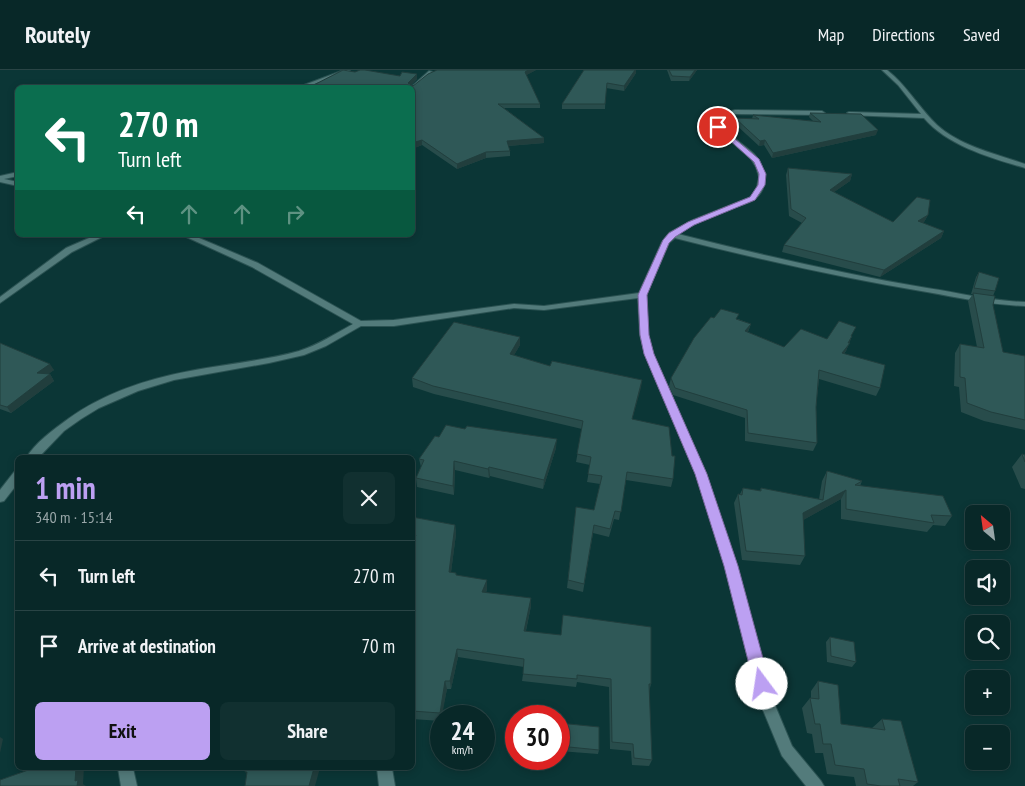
<!DOCTYPE html>
<html lang="en">
<head>
<meta charset="utf-8">
<style>
	:root { --surface:#082828; --page:#113030; --text:#f1f3f6; --muted:#98a6a8; --line:#294445; --accent:#bca0f2 }
	body { margin:0; font-family:"PT Sans Narrow",sans-serif; background:var(--page); color:var(--text); height:100vh; display:flex; flex-direction:column; font-size:19px; white-space:nowrap }
	* { box-sizing:border-box; margin:0 }
	p { font-size:16px; color:var(--muted) }
	.icon { flex:none; width:28px; height:28px; fill:none; stroke:currentColor; stroke-width:2; stroke-linecap:round; stroke-linejoin:round }
	.map { position:relative; flex:1; overflow:hidden }
	.panel { position:absolute; left:15px; top:385px; width:400px; height:315px; display:flex; flex-direction:column; background:var(--surface); border-radius:8px; box-shadow:0 2px 8px #0003,0 0 0 1px var(--line) }
	.panel>* { flex:none }
	.hud { position:absolute; left:15px; top:15px; width:400px; height:152px; border-radius:8px; box-shadow:0 2px 8px #0003,0 0 0 1px var(--line); background:#0b6e4f; color:#fff; overflow:hidden }
	.needle { width:32px; rotate:331deg }
	.controls { position:absolute; left:965px; top:435px; display:grid; gap:10px }
	.controls a { display:grid; place-items:center; width:45px; height:45px; border-radius:8px; background:var(--surface); box-shadow:0 2px 8px #0003,0 0 0 1px var(--line); font-size:25px }
	.speed { position:absolute; left:430px; top:635px; display:flex; gap:10px; font-size:25px; font-weight:700; text-align:center }
	.speed>* { display:grid; place-content:center; width:65px; height:65px; border-radius:50%; background:var(--surface); box-shadow:0 2px 8px #0003,0 0 0 1px var(--line); line-height:1 }
	.speed small { font-size:12px; font-weight:400 }
	.speed .limit { border:8px solid #d22; background:#fff; color:#111 }
	.pin { position:absolute; display:grid; place-items:center; width:42px; height:42px; color:#fff; margin:-21px; border:2px solid #fff; border-radius:50%; box-shadow:0 1px 5px #0007 }
	.me { position:absolute; width:55px; margin:-28px; rotate:346deg; stroke-linejoin:round; filter:drop-shadow(0 0 4px #0008) }
	.turn { display:flex; align-items:center; gap:18px; height:105px; padding:0 20px; font-size:22px }
	.turn .icon { width:65px; height:65px; stroke-width:2.5 }
	.turn b { display:block; font-size:35px; line-height:42px }
	.lanes { display:flex; align-items:center; height:48px; padding:0 20px; background:#0003; justify-content:center; gap:25px; direction:ltr }
	.lanes .off { opacity:.35 }
	.round { display:grid; place-items:center; flex:none; width:52px; height:52px; border-radius:8px; background:var(--page) }
	.head { display:flex; align-items:center; justify-content:space-between; height:85px; padding:0 20px }
	h1 { font-size:30px; font-weight:700; line-height:38px; color:var(--accent) }
	.primary-button { display:flex; gap:10px; margin-top:auto; padding:10px 20px }
	.primary-button a { flex:1; height:58px; border-radius:8px; background:var(--accent); color:#111; font-size:20px; font-weight:700; line-height:58px; text-align:center }
	.primary-button a+a { background:var(--page); color:var(--text) }
	ul { padding:0; list-style:none }
	li { display:flex; align-items:center; gap:15px; height:70px; padding:0 20px; border-top:1px solid var(--line) }
	li div { flex:1 }
	li b { display:block; font-size:19px }
	li em { font-style:normal }
	header { display:flex; align-items:center; gap:30px; box-sizing:border-box; height:70px; padding:0 25px; background:var(--surface); border-bottom:1px solid var(--line) }
	header strong { font-size:24px }
	nav { display:flex; gap:28px; margin-inline-start:auto; font-size:18px }
	.map>svg:first-child { display:block }
	.lines { fill:none; stroke-linecap:round; stroke-linejoin:round }
	.street-casing { stroke:#2b5252; stroke-width:2 }
	.street { fill:#537b7b; fill-rule:evenodd }
	.wall { fill:#284c4b }
	.shaded-wall { fill:#213e3d }
	.building { fill:#2f5857; stroke:#213e3d }
	.route { fill:#bca0f2; stroke:#7a689d }
</style>
</head>
<body>
<header>
<strong>Routely</strong>
<nav><a>Map</a><a>Directions</a><a>Saved</a></nav>
</header>
<div class="map">
<svg width="1025" height="716" viewBox="0 0 1025 716">
	<rect width="100%" height="100%" fill="#0b3636"/>
	<g class="lines">
		<g class="street-casing">
			<path id="street" d="M344,0H350L304,18H296Z
				M882,0H887L894,6C910,21 922,41 937,55C960,76 996,84 1025,94V98C991,88 948,76 924,48L847,45V43L849,42L921,44L898,15Z
				M429,1L433,2L414,19L410,18Z
				M735,40L822,41L825,43L822,45L735,44L720,47L719,50C722,62 744,74 754,84C765,97 770,117 755,129C749,134 737,136 730,139C712,146 694,153 678,164C761,185 843,204 927,218C960,223 992,231 1025,232V236C992,235 960,228 927,222C842,208 758,189 675,168L669,173L646,225L648,265L653,284L706,404L737,496L772,628L792,676L821,711L824,716H806L782,686L758,628L725,496L696,404L645,284L640,265L638,228L544,240L514,238L394,256H361L326,276L304,285L269,293L174,310L138,321L99,338L81,349L64,361L38,388H26C36,372 53,360 68,349C104,323 147,309 190,301C226,294 263,291 299,281C318,275 335,264 353,254L252,197L182,165H192L258,193L361,251L394,250L514,234L544,236L639,223L662,172L669,163L693,150L751,127L757,117L759,107L756,97L751,89L715,57L713,50L716,45Z
				M18,102V106L4,109L18,112V116L0,112V106Z
				M96,165H106L72,182L0,233V227L66,178Z
				M18,401V413L4,431L0,432V420L14,402Z
				M118,698H133L137,716H121Z
				M377,698H392L395,716H379Z"/>
		</g>
		<use href="#street" class="street"/>
	</g>
	<path class="wall" d="M437,0H536L526,5L540,34V38H504L544,68V73L508,76L510,81V86L486,88L457,99L422,75L412,79V18L355,2L400,6L417,4V9L411,15L413,16Z
		M584,0H636V3L624,21L606,18L605,39H562V34Z
		M667,0H697L689,11H671Z
		M810,43L876,65L772,88L764,75L759,76L734,53L735,48L752,49L753,45L813,51L809,47Z
		M788,98L852,104L850,111L834,122L893,152L928,145L924,152L923,153L944,161L941,168L880,207L782,182L784,175L802,153L789,146L786,105Z
		M979,202L995,221L993,226V235L1003,282L1025,286V360L984,351L961,342L959,317L954,316L955,283L960,274L977,277L968,231L973,224H971L976,207Z
		M714,248L738,249L751,254L748,262L784,277L827,269L852,266L846,281L844,284L880,318L876,326L819,309L816,337L817,373L813,381L745,371V348L673,325L669,316L671,308Z
		M520,267V275L514,285L550,296L642,310L632,349L673,409L671,417L626,410L619,450L614,449L609,467L593,463L583,522L567,518L576,437L594,440L600,414L587,412L590,395L576,392L582,359L434,324L413,317L412,308Z
		M0,273L54,300L48,304H50L54,311L11,343L0,339Z
		M439,367L556,378L543,419L490,406L489,408L455,400L454,425L417,417L416,408L421,397L419,389Z
		M1022,384L1025,385V419L1021,418L1012,397Z
		M827,401L862,411L860,416L952,446L945,456L933,455L927,462L841,449V429L803,450L805,486L800,495L742,490L734,433L738,424H740L743,418L760,421L761,418L819,429L822,411Z
		M412,447L455,455L456,464L451,502L457,505L487,519L486,523L531,536L526,561L651,614L649,622L652,690L649,696L632,695L631,681L610,679L609,617L577,612L576,617L522,611L524,597L458,587L451,619H447L441,646V651L412,649V475L413,473H412Z
		M830,567L856,592L852,597L827,592L826,572Z
		M818,611L841,654L872,658L882,649L918,712L913,716H856L854,707L827,704L823,683H815L812,664L807,663L802,638L810,628H811V621Z
		M559,653L599,680L598,684L559,681Z"/>
	<path class="shaded-wall" d="M528,0H536L525,6V2Z
		M635,0H636V3L624,21V16Z
		M695,0H697L689,11L690,7Z
		M417,4V9L408,18V13Z
		M878,60L876,65L772,88L773,83Z
		M544,68V73L507,76V71Z
		M422,70V75L412,79V73Z
		M765,70L764,75L759,76L760,71Z
		M486,82V88L457,99V94Z
		M852,104L850,111L827,127L830,120Z
		M928,145L924,152L915,158L918,151Z
		M944,161L941,168L880,207L884,200Z
		M751,254L748,261L743,268L745,261Z
		M852,266L846,281L838,291L842,283Z
		M520,267V275L510,292V284Z
		M50,294L54,300L41,309L37,303Z
		M50,304L54,311L11,343L7,337Z
		M642,310L641,318L630,357L632,349Z
		M557,369L556,378L543,419L544,410Z
		M454,391L455,400L454,425L453,416Z
		M489,397L490,406L489,408L488,399Z
		M846,420L841,429L798,453L803,443Z
		M455,455L456,464L450,510L449,502Z
		M487,510V519L483,531L482,522Z
		M531,528V536L524,569V561Z
		M457,579L458,587L451,619L450,611Z
		M445,611L447,619L442,646H441V648L440,643Z
		M0,667L3,669L0,683Z
		M76,698H84L83,714L86,716H77L75,711Z
		M314,698H320L315,716H309Z"/>
	<path class="building" d="M343,0L355,2L360,0H365L400,6L402,2L417,4L408,13L413,16L428,4L437,0H528L525,2L540,34H498L544,68L507,71L510,81L486,82L457,94L422,70L412,73V18H308Z
		M584,0H635L624,16L607,13L605,34H562Z
		M669,0H695L690,7L672,6Z
		M810,43L861,44L878,60L773,83L765,70L760,71L735,48L759,49L753,45L821,52Z
		M788,98L852,104L830,120L893,152L917,127L930,130L928,145L918,151L944,161L884,200L784,175L806,148L791,139Z
		M979,202L999,208L995,221L974,218Z
		M973,223L995,226L993,235L1003,282L1025,286V350L991,342L967,333L965,308L960,307V274L984,278Z
		M721,239L739,244L736,249L751,254L745,261L784,277L801,259L827,269L839,251L856,257L851,266H852L848,273H850L842,283L885,295L880,318L819,300L816,337L817,373L748,363L747,340L675,318L671,308L694,268L711,247L714,248Z
		M454,252L520,267L510,284L550,296L552,291L642,310L632,349L669,357L672,386H675L673,409L627,402L621,442L615,441L610,459L594,455L584,514L568,510L576,437L594,440L602,406L588,404L591,387L577,384L583,351L433,316L412,308Z
		M0,273L50,294L37,303L50,304L7,337L0,335Z
		M446,355L465,359L467,356L557,369L544,410L489,397L488,399L454,391L453,416L416,408L424,390L419,389L435,366L439,367Z
		M1022,384L1025,385V392Z
		M827,401L862,411L855,415L943,426L952,446L931,445L934,453L846,439V420L803,443L805,486L746,481L738,424L742,425L743,418L761,421V418L823,430Z
		M412,447L455,455L449,502L456,503V505L487,510L482,522L531,528L524,561L561,565L563,545L651,557V614H649L652,690L634,688L633,674L612,672L611,609L577,605V609L523,604L524,589L457,579L450,611H445L440,643L412,641V475L416,465L412,464Z
		M830,567L854,572L856,592L831,586Z
		M818,611L838,615L841,654L885,660L882,649L901,651L918,712L898,709L900,716H881L867,714L864,699L835,695L831,674H823L820,654H815L810,628L819,629Z
		M559,653L599,657V680L559,676Z
		M34,698H76L75,711L78,710L77,716H0V710Z
		M246,698H314L309,716H245L247,702H245Z"/>
	<path class="route" d="M718,55L759,89L766,104L765,115L755,130L694,155L675,167L669,173L647,225L649,265L654,284L707,404L738,496L770,614L767,620L762,622L756,620L754,614L724,496L695,404L644,284L640,265L638,225L663,170L669,163L688,152L750,127L758,115L759,104L754,92L716,58Z"/>
</svg>
<div class="controls">
<a><svg class="needle" viewBox="-14 -14 28 28"><path d="M0-13l5 13h-10z" fill="#e53935"/><path d="M0 13l5-13h-10z" fill="#98a6a8"/></svg></a>
<a><svg class="icon" aria-label="sound" viewBox="0 0 24 24"><path d="M4 9h4l5-4v14l-5-4H4zM17 9q2 3 0 6"/></svg></a>
<a><svg class="icon" aria-label="search" viewBox="0 0 24 24"><circle cx="10" cy="10" r="6"/><path d="M15 15l6 6"/></svg></a>
<a>+</a>
<a>−</a>
</div>
<div class="speed"><div>24<small>km/h</small></div><div class="limit">30</div></div>
<div class="pin" style="left:718px;top:57px;background:#d93025"><svg class="icon" aria-label="arrive" viewBox="0 0 24 24"><path d="M6 21V4h12l-3 4 3 4H6"/></svg></div>
<svg class="me" style="left:762px;top:614px" viewBox="-20 -20 40 40"><circle r="19" fill="#fff"/><path d="M0-13L10 11 0 6-10 11z" fill="#bca0f2"/></svg>
<div class="hud">
<div class="turn"><svg class="icon" aria-label="left" viewBox="0 0 24 24"><path d="M17 20v-9H6M10 6l-5 5 5 5"/></svg><div><b>270 m</b>Turn left</div></div>
<div class="lanes"><svg class="icon" aria-label="left" viewBox="0 0 24 24"><path d="M17 20v-9H6M10 6l-5 5 5 5"/></svg><svg class="icon off" aria-label="ahead" viewBox="0 0 24 24"><path d="M12 20V5M6 11l6-6 6 6"/></svg><svg class="icon off" aria-label="ahead" viewBox="0 0 24 24"><path d="M12 20V5M6 11l6-6 6 6"/></svg><svg class="icon off" aria-label="right" viewBox="0 0 24 24"><path d="M7 20v-9h11M14 6l5 5-5 5"/></svg></div>
</div>
<section class="panel">
<div class="head"><div><h1>1 min</h1><p>340 m · 15:14</p></div><a class="round"><svg class="icon" aria-label="close" viewBox="0 0 24 24"><path d="M6 6l12 12M18 6L6 18"/></svg></a></div>
<ul>
<li><svg class="icon" aria-label="left" viewBox="0 0 24 24"><path d="M17 20v-9H6M10 6l-5 5 5 5"/></svg><div><b>Turn left</b></div><em>270 m</em></li>
<li><svg class="icon" aria-label="arrive" viewBox="0 0 24 24"><path d="M6 21V4h12l-3 4 3 4H6"/></svg><div><b>Arrive at destination</b></div><em>70 m</em></li>
</ul>
<div class="primary-button"><a>Exit</a><a>Share</a></div>
</section>
</div>
</body>
</html>
